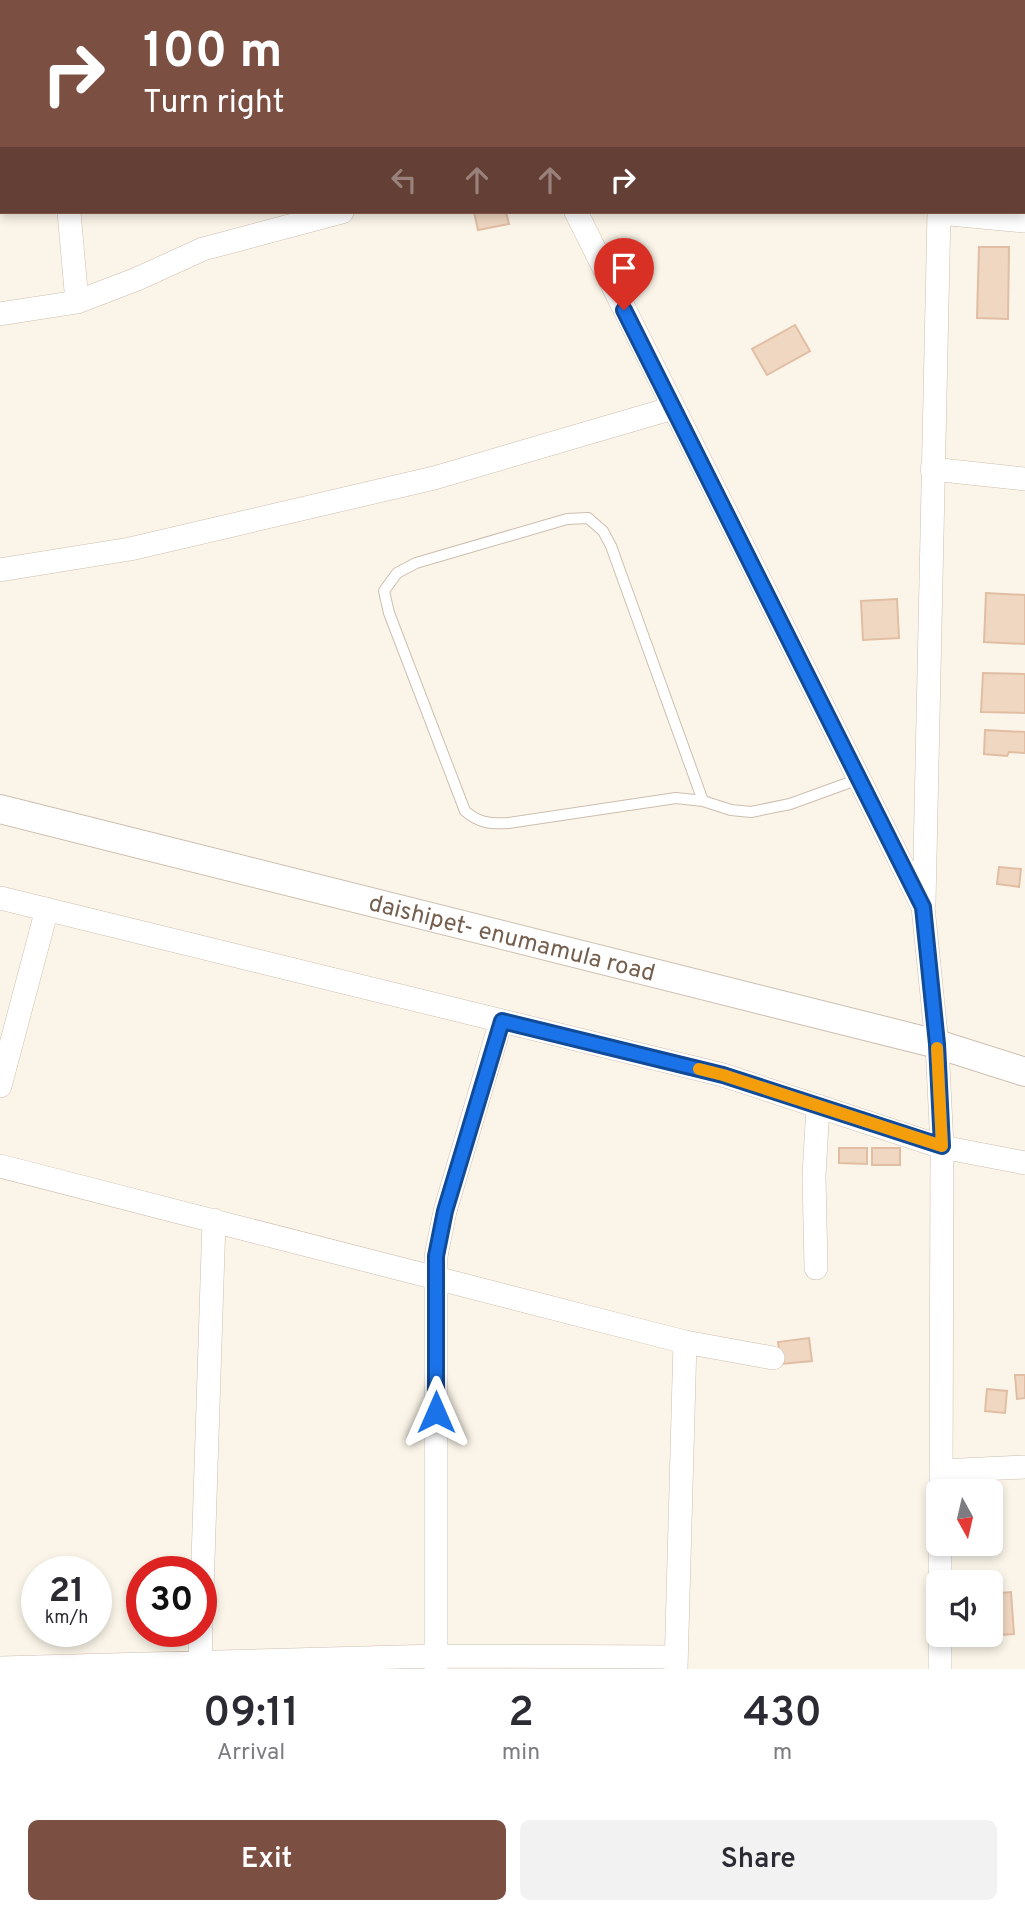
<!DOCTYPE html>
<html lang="en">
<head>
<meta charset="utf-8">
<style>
	:root { --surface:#fff; --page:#f2f2f3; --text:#2b2b33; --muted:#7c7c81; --accent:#7c4f43 }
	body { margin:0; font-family:Overpass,sans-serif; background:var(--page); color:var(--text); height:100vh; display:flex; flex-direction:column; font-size:26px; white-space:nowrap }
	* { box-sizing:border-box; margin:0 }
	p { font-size:23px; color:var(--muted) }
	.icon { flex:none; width:38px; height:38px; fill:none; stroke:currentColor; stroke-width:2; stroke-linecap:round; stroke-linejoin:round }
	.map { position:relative; height:1669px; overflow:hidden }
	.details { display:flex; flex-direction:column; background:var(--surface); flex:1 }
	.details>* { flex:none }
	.hud { position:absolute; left:0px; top:0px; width:1026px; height:214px; box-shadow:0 4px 10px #0003; background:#7c4f43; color:#fff; overflow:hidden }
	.needle { width:46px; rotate:172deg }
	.buttons { position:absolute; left:926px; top:1479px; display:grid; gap:14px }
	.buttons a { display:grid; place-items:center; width:77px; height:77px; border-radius:10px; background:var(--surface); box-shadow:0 4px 10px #0003; font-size:35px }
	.speed { position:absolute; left:21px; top:1556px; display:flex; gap:14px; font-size:35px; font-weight:700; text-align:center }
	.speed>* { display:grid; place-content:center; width:91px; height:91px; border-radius:50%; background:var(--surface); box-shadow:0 4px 10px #0003; line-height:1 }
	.speed small { font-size:18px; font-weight:400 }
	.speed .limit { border:10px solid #d22; background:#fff; color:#111 }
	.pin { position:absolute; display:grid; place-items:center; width:60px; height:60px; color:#fff; margin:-72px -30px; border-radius:50% 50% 50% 0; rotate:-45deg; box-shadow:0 0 7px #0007 }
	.pin .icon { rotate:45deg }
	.me { position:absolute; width:77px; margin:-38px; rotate:0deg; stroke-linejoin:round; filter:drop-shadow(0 0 5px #0008) }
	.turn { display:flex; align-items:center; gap:24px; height:147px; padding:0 28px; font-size:32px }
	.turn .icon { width:91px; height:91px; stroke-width:2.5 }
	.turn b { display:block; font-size:49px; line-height:60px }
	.lanes { display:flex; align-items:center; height:66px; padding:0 28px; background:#0003; justify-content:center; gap:35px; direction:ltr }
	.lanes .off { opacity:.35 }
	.eta { display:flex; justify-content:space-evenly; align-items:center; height:119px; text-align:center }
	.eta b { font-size:42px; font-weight:600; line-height:49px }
	.primary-button { display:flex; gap:14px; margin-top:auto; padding:14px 28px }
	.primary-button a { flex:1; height:80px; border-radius:10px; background:var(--accent); color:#fff; font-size:28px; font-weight:600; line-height:80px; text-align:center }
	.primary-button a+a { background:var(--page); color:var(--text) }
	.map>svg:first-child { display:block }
	.building { fill:#efd7c2; stroke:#e1bea3; stroke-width:2 }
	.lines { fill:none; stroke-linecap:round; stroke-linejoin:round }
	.service-casing { stroke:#cdbeaf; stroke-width:12 }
	.minor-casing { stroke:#cdbeaf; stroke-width:24 }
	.tertiary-casing { stroke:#cdbeaf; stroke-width:30 }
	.service { stroke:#fff; stroke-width:10 }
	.minor { stroke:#fff; stroke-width:23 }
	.tertiary { stroke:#fff; stroke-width:28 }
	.route-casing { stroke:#114b97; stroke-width:18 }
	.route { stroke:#1a73e8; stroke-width:12 }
	.slow { stroke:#f59e0b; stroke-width:12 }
	.labels { text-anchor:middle; stroke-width:6; stroke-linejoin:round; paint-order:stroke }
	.street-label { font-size:24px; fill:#745e4e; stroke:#fef9ef }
</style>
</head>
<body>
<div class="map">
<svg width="1025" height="1669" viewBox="0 0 1025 1669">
	<rect width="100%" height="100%" fill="#fbf5e9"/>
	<path class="building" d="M1024,99H1025L1024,199Z
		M474,212H506L509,224L478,230Z
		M979,247H1009L1008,319L977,318Z
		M795,325L810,351L767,375L752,349Z
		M986,593L1025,595V644L984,642Z
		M897,599L899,638L863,640L861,601Z
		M983,673L1025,674V713L981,712Z
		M985,730L1025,732V753L1009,752L1007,756L984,754Z
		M999,867L1021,869L1019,887L997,884Z
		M839,1148H867V1164L839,1163Z
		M872,1148H900V1165H872Z
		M809,1338L812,1361L781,1364L778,1342Z
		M1015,1375H1025V1398L1017,1399Z
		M987,1389L1007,1391L1005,1413L985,1411Z
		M1011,1592L1014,1634L972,1637V1634H990V1594Z"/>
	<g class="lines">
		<g class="service-casing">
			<path id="service" d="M703,801L611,546L603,531L588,518L567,519L416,563L397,573L384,591L389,613L465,811C479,823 490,824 508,823L676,798L703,801L731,810L751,812L790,804L859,779"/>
		</g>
		<g class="minor-casing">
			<path id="minor" d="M51,0V2
				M212,0L213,2
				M469,0L470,2
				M731,0V2
				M758,2L763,0
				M946,2V0
				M576,212L923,907L937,1044L942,1147L941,1491
				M939,213L1025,221
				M77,302L137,279L203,249L342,212
				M0,314L77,302L69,212
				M932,469L1025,479
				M0,570L130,549L434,478L673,408
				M0,898L723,1075L942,1147L1025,1163
				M924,903L939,212
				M0,1086L47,909
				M0,1166L685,1342L773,1358
				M816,1268L814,1176L818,1106
				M941,1471L1025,1467
				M940,1582V1544
				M201,1622L214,1220
				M200,1662L201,1631
				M0,1668L436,1656L676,1657
				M436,1669V1256L445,1211L501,1021
				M676,1669L685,1342
				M940,1669V1634"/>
		</g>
		<g class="tertiary-casing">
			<g id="tertiary">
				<path id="s1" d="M0,809L937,1044L1025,1072"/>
			</g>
		</g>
		<use href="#service" class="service"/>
		<use href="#minor" class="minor"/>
		<use href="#tertiary" class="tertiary"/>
	</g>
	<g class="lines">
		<g class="route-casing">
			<path id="route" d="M436,1412V1256L445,1211L502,1021L723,1075L942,1146L937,1044L923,907L624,310"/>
		</g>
		<use href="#route" class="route"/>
		<path class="slow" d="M699,1069L723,1075L942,1146L937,1048"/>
	</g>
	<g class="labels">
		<g class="street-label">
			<text dy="8" stroke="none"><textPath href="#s1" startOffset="528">daishipet- enumamula road</textPath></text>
		</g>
	</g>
</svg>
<div class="buttons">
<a><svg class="needle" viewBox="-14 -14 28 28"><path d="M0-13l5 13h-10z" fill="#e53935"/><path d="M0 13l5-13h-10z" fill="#7c7c81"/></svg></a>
<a><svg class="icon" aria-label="sound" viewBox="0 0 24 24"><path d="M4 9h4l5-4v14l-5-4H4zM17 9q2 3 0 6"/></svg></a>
</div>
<div class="speed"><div>21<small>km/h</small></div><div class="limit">30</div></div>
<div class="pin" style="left:624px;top:310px;background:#d93025"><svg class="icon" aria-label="arrive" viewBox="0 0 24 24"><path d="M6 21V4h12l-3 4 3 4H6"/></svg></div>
<svg class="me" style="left:436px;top:1412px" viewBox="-20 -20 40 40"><path d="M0-17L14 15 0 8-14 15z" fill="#1a73e8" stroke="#fff" stroke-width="4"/></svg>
<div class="hud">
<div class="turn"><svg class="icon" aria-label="right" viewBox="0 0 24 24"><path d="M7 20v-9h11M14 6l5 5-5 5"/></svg><div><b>100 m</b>Turn right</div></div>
<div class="lanes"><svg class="icon off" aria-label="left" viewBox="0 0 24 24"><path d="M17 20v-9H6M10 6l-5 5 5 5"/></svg><svg class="icon off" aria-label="ahead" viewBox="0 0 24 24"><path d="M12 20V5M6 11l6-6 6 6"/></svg><svg class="icon off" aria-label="ahead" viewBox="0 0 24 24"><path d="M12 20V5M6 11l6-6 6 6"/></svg><svg class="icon" aria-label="right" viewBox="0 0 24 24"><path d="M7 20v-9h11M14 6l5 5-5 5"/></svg></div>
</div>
</div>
<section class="details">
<div class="eta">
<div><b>09:11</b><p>Arrival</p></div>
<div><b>2</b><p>min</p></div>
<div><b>430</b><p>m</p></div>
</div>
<div class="primary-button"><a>Exit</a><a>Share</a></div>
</section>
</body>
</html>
